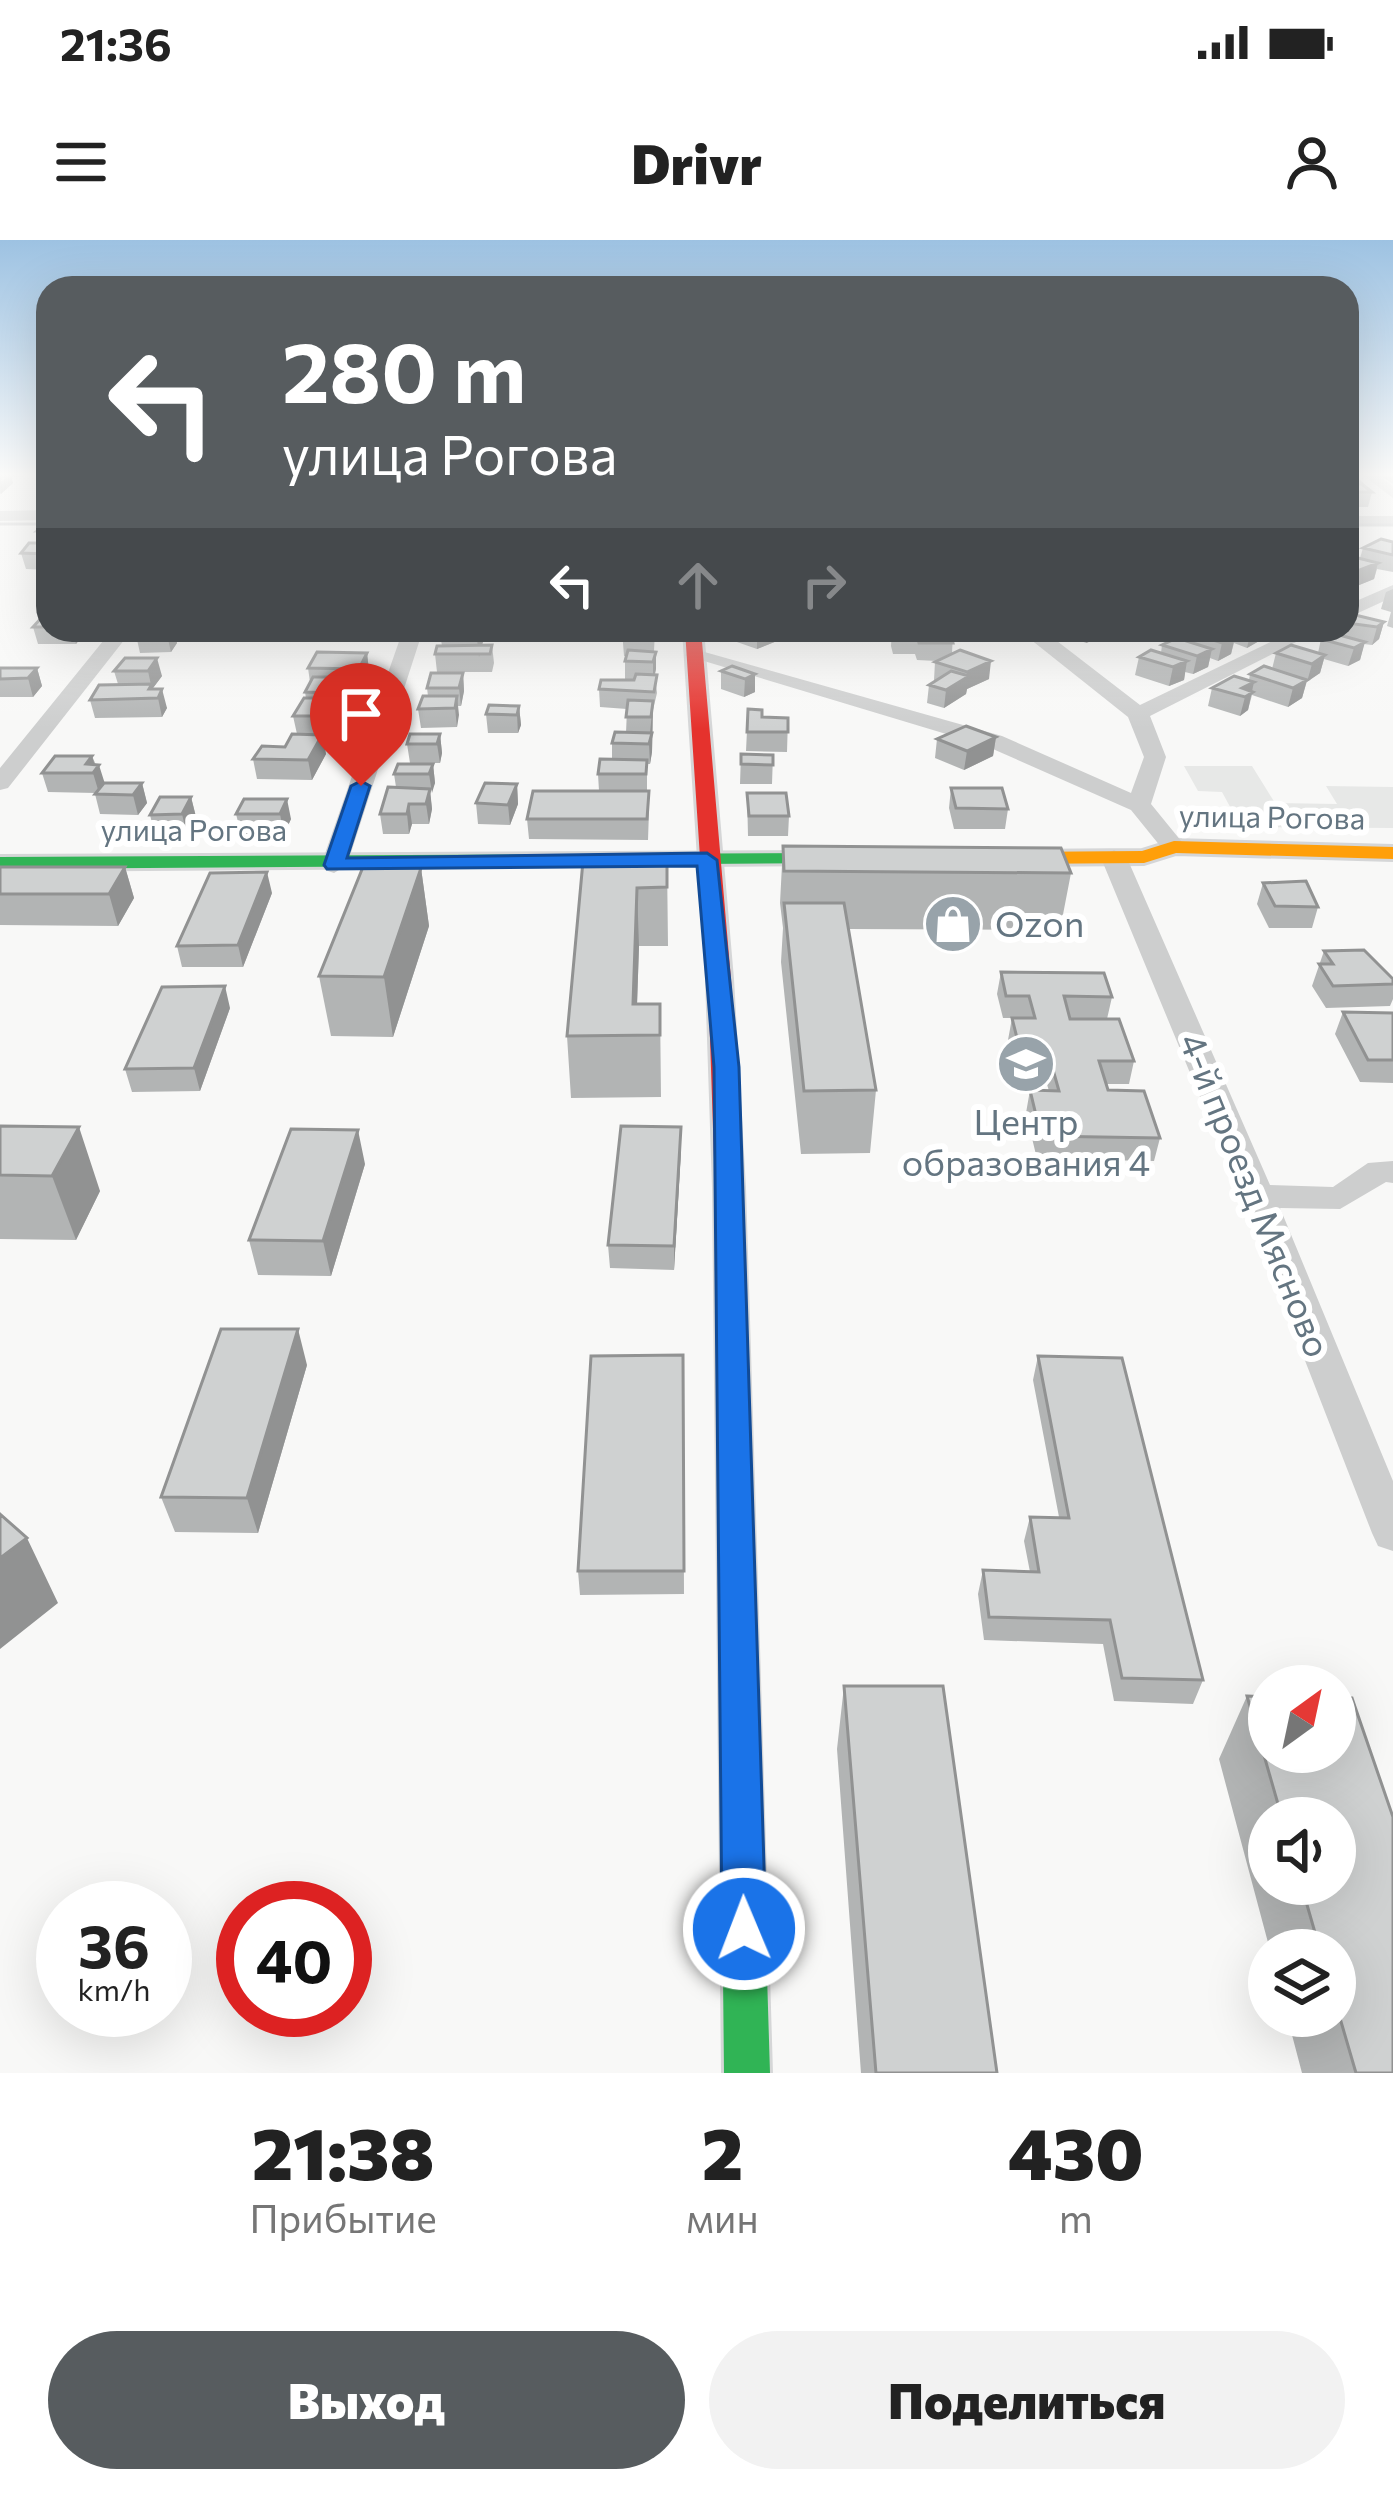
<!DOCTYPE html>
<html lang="ru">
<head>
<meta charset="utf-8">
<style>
	:root { --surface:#fff; --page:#f2f2f2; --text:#222; --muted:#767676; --accent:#575c5f }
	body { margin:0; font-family:Commissioner,sans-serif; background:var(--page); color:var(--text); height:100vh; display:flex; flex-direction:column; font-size:45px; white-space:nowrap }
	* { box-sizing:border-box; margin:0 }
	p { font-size:39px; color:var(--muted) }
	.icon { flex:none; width:66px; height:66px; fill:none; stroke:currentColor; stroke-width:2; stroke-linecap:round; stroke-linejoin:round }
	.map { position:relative; height:1833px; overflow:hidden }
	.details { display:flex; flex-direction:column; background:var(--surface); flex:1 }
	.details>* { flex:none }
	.banner { position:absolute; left:36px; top:36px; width:1323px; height:366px; border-radius:36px; box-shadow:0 12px 48px #0002; background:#575c5f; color:#fff; overflow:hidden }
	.needle { width:78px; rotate:33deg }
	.tools { position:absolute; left:1248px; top:1425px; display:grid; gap:24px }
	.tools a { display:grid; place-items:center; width:108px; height:108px; border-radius:50%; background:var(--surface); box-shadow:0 12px 48px #0002; font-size:60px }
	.speed { position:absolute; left:36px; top:1641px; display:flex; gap:24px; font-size:60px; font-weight:700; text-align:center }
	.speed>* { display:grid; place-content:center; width:156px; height:156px; border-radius:50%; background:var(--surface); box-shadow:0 12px 48px #0002; line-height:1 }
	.speed small { font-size:30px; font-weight:400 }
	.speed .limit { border:18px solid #d22; background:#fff; color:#111 }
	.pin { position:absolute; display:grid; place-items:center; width:102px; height:102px; color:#fff; margin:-123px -51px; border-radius:50% 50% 50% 0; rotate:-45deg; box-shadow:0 0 12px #0007 }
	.pin .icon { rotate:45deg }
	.me { position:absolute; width:132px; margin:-66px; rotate:359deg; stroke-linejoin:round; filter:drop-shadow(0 0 9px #0008) }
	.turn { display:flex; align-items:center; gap:42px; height:252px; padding:0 48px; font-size:54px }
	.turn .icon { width:156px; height:156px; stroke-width:2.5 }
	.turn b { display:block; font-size:84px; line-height:102px }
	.lanes { display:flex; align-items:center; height:114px; padding:0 48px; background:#0003; justify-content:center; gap:60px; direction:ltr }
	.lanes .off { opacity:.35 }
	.eta { display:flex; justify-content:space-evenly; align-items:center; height:204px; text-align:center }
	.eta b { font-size:72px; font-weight:800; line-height:84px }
	.cta { display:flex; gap:24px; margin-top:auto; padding:24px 48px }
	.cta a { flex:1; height:138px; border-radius:72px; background:var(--accent); color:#fff; font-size:48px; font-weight:800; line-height:138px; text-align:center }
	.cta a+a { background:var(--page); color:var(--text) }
	.status { display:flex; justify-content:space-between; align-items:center; height:84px; padding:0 60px; background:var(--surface); direction:ltr }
	.status svg { height:33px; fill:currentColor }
	header { display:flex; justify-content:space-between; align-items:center; height:156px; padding:0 48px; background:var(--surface); font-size:54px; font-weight:800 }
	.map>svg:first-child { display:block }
	.built { fill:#e7e8e7 }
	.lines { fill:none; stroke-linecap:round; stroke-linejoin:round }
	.fast-casing { stroke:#d5d6d7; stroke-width:6 }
	.slow-casing { stroke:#d5d6d7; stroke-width:6 }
	.jam-casing { stroke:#d5d6d7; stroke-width:6 }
	.street { fill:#cdcece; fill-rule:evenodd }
	.fast { fill:#30b455; fill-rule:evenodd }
	.slow { fill:#ff9f0a; fill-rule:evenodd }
	.jam { fill:#e5322d; fill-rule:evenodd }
	.tram { stroke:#c2c3c5; stroke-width:3 }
	.wall { fill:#b2b4b4; fill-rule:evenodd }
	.shaded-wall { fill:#919292 }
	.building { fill:#cfd1d1; stroke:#919292; stroke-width:3 }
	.route { fill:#1a73e8; stroke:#114b97; stroke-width:3 }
	.labels { text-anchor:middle; stroke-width:12; stroke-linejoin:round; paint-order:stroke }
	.far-street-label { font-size:30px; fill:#647581; stroke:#fff }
	.poi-label { font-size:36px; fill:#647581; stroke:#fff; text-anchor:start }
	.street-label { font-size:36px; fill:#647581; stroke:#fff }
</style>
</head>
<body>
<div class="status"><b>21:36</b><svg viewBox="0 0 49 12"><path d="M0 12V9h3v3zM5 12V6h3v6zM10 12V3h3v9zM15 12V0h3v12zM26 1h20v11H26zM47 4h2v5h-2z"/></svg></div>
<header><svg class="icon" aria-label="menu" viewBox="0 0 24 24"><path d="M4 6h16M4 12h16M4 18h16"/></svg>Drivr<svg class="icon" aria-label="person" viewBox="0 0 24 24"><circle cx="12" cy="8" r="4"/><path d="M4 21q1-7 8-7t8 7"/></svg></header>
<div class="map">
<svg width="1393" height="1833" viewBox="0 0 1393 1833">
	<rect width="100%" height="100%" fill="#f8f8f7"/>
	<path class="built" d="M1184,526H1252L1275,563L1337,564L1326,546L1393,547V588L1241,587L1222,552L1198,551Z"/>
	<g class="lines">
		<g class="fast-casing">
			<path id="fast" d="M840,613L850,619L847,623L0,629V617Z
				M729,939L743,948L770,1833H724L715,948Z"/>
		</g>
		<g class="slow-casing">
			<path id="slow" d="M1174,601L1393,607V619L1176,613L1144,623L1008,624L998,618L1008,612L1142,611Z"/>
		</g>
		<g class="jam-casing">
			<path id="jam" d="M685,390H701L731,739L743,948L729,957L715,948L708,739Z"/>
		</g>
		<path class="street" d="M1360,233H1376L1393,246V258Z
			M48,270V280L0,281V271Z
			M1347,276H1393V286H1347Z
			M1393,345V357L1347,378V365Z
			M112,390H132L8,548L0,550V528Z
			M403,390H423L347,625L334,633L325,630L321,625Z
			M1011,390L1044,391L1140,465L1295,390H1320L1150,476L1166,517L1151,564L1186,607L1174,614L1165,612L1131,570L986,506L684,415L701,411L1002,496L1131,553L1144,517L1128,477L1030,399Z
			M1114,610L1127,618L1270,945L1333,947L1368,923L1393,921V943L1386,942L1340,969L1280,968L1393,1241V1311L1378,1306L1372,1293L1241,956L1101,618Z"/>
		<use href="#fast" class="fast"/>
		<use href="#slow" class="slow"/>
		<use href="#jam" class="jam"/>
		<path class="tram" d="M0,284H48
			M1347,285H1393"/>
	</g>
	<path class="wall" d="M0,233H28L23,237H11L13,243L0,254Z
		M1382,233H1393V244L1381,236Z
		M1347,234L1372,252L1368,267H1347Z
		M48,283V330L26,329L21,313L41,303L37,291Z
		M1393,302V332L1377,329L1374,339L1347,350V317L1360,318L1363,308Z
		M1393,349V388L1387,386L1391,372L1381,369L1386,352Z
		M48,375V390H87L76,404H38L33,387Z
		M1347,376L1384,382L1379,399L1372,405L1364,404L1360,420L1348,426L1324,419L1320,433L1307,441L1302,458L1288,467L1252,455L1248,470L1240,476L1208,466L1212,448L1249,440L1250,434L1272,429L1276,413H1318L1321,399L1333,393L1334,390H1347Z
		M139,390H174L177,403L171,412L140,413L136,395Z
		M330,390H376L373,397L331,396Z
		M444,390H482V405H492L494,423L492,432H437L435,414L442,406L441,400Z
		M622,390H655L654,411L656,429L655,435L657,453L653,470L652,512L650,524H647V551H649V571L648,600L529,599L527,579L599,551L598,534L612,519V503L626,493L627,469L600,467L599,449L634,440L625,439V421L626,416H624Z
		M734,390H777V401L757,409L734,401Z
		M892,390H953L952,414L989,439L967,449L966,454L944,468L927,463L929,445L936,440H934L935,422L937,421L917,420L915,414H893L891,406Z
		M1059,390H1103L1102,397L1086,403L1059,392Z
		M1225,390H1268L1266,397L1247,408L1234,403L1231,414L1218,421L1210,418L1208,427L1193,434L1185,432L1184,440L1169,446L1135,435L1139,417L1161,413L1162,405L1192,403L1194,394L1225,393Z
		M367,413L369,431L362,447H346L347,455L340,471H337L338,477L328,495H322L326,514L312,540L257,539L253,519L285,507L297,494L293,476L306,458L305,452L310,442L308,428Z
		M125,418L162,436L153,448L167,468L162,477L95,478L90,460L118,444L114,431Z
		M0,428H37L42,446L33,457H0Z
		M721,431L755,434V452L744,457L721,449Z
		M463,433L464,451L461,466H458L457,487L421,488L418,469L428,456L427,448Z
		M519,466L521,485L518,493H488L486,474Z
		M748,469L762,477L788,478L787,512L746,511Z
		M440,494L442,513L440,523H410L407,504Z
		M996,497L993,516L964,530L935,518L937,499Z
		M741,514L773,515L772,544H740Z
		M92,516L104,543H142L147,563L138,575L100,574L95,554L96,553L48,552L42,533Z
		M433,524L435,543L430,553L432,569L429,584H412L409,594H383L380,574L396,547L394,534Z
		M517,544L518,564L510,585L478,584L476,563Z
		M951,548L1008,569L1005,589H954L949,568Z
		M747,553L789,576L788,596H748Z
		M191,557L196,577L187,595H155L150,575Z
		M244,559L291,579L284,594H241L236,574Z
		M783,606L1071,633L1060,690L849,689L876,850L870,913L801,914L781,722L783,688L780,663Z
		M583,621H667L668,706H639L637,764H660L661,857L571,858L567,796Z
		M0,627H125L134,658L118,686L0,685Z
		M421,628L429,686L393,797L331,796L319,736Z
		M1263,643L1318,667L1312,688H1269L1257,664Z
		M272,653L243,727H182L177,706Z
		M1324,711L1393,739V759L1390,766L1326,768L1312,746Z
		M1001,732L1112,757L1107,779L1134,821L1129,844H1106L1108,850L1160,898L1154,921L1037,919L1026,873L1030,850L1049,851L1046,841H1018L1008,800L1012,778H1003L997,754Z
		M230,768L200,851L132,852L125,829Z
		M1343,772L1393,773V843L1360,842L1335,794Z
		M0,886L100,951L76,1000L0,999Z
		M681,910L674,1030L610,1028L608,1005Z
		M365,924L331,1036L258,1035L249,1000Z
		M683,1115L684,1354L580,1355L578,1331Z
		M1038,1116L1203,1440L1193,1464L1114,1461L1103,1404L984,1400L978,1354L983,1330L1030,1332L1024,1301L1030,1277H1059L1033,1140Z
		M307,1125L258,1293L175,1292L161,1257Z
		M844,1446L997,1833H861L837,1509Z
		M1247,1456L1269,1457V1512H1335V1458H1352L1393,1577V1833H1302L1287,1776H1335V1710H1270L1219,1519ZM1269,1578H1335V1644H1269Z"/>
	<path class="shaded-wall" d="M11,236L13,243L1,254L0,245Z
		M1378,323L1374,339L1347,350V335Z
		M1384,382L1379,399L1372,405L1377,387Z
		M72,390H87L76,404Z
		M170,390H174L177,403L171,412L167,395Z
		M480,390H482L483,402L479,417L477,399Z
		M761,390H777V401L757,409V392Z
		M1088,390H1103L1102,397L1086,403Z
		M1251,390H1268L1266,397L1247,408Z
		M1235,396L1231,414L1218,421L1222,403Z
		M1365,402L1360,420L1348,426L1354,408Z
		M1212,409L1208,427L1193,434L1197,416Z
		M656,412V429L653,440V422Z
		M367,413L369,431L362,447L359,429Z
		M1325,415L1320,433L1307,442L1312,424Z
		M157,418L162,436L153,448L149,449L151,445L148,431Z
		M991,421L989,439L967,449L966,454L944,468L946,450L966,437L967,432Z
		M1187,421L1184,440L1169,446L1173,427Z
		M37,428L42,446L33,457L28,438Z
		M463,433L464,451L461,466L459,448Z
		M755,434V452L744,457L745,439Z
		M344,437L347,455L340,471L337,453Z
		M1307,440L1302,458L1288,467L1293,448Z
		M1254,442L1248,470L1240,476L1245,457L1242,448Z
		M162,449L167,468L162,477L158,458Z
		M457,456L459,475L457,487L455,468Z
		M335,458L338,477L328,495L324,476Z
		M653,461L652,512L650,524L649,504Z
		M519,466L521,485L518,493L517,475Z
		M440,494L442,513L440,523L437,504Z
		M322,495L326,514L312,540L308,520Z
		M996,497L993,516L964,530L967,511Z
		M92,516L96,529L99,525L105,544L99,553L93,533L86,524Z
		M433,524L435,543L432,553L429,534Z
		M142,543L147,563L138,575L133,555Z
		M517,544L518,564L510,585L508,565Z
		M430,549L432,569L429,584L426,564Z
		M191,557L196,577L187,595L182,574Z
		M287,559L291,579L284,594L280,574Z
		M409,564L412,584L409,594L407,574Z
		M125,627L134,658L118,686L109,654Z
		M421,628L429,686L393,797L384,737Z
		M267,632L272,653L243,727L238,705Z
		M637,648L639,706L636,795L633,764Z
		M225,746L230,768L200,851L194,828Z
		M79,887L100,951L76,1000L52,936Z
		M681,887V910L674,1030V1006Z
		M358,890L365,924L331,1036L323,1001Z
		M298,1089L307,1125L258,1293L247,1258Z
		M27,1298L58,1363L0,1409V1318Z"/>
	<path class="building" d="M1347,234H1351L1360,242H1347Z
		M0,236H11L0,245Z
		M1347,244H1362L1372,252H1348Z
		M48,283V291H37L47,283Z
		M1381,299L1393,302V315L1363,308Z
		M29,303H48V314L21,313Z
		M1350,316L1378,323L1347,335V317Z
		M1351,374L1384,382L1377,387L1347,383V376Z
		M48,375V387H33L43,376Z
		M139,390H170L167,395H136Z
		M444,390H480L477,399L441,400Z
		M624,390H654L653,398H623Z
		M893,390L950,392L953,403H919L917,396H894Z
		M1201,390H1213L1235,396L1222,403L1194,394Z
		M1332,393L1365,402L1354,408L1321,399Z
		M1177,398L1212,409L1197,416L1162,405Z
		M492,405L490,414H435L437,406Z
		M1291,405L1325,415L1312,424L1276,413Z
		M628,410L656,412L653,422L625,421Z
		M960,410L991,421L967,432L935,422Z
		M1151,410L1187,421L1173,427L1139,417Z
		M317,412L367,413L359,429L308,428Z
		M125,418H157L148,431H114Z
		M732,426L755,434L745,439L721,431Z
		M1264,426L1307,440L1293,448L1250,434Z
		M0,428H37L28,438L0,439Z
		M951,431L969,436L946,450L929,445Z
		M431,433H463L459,448H427Z
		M636,434L657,435L654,452L599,449L601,440H634Z
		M1234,436L1254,442L1242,448L1253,452L1245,457L1212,448Z
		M313,437H344L337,453L305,452Z
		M152,444L149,449H162L158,458L90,460L99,445Z
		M423,456H457L455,468L418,469Z
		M304,458H335L324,476H293Z
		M628,460L653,461L651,477H626Z
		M489,465L519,466L517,475L486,474Z
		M748,469L762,470V477L788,478V492H747Z
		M966,486L996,497L967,511L937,499Z
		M615,492L652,493L649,504L612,503Z
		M292,494L322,495L308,520L253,519L262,506L285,507Z
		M410,494H440L437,504H407Z
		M741,514L773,515V525L741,524Z
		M55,516H92L86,524L99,525L93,533H42Z
		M600,519L647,520L646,534H598Z
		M398,524H433L429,534H394Z
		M104,543H142L133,555L95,554Z
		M485,543L517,544L508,565L476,563Z
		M388,547L430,549L426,564H409L407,574H380Z
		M951,548H1002L1008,569L956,568Z
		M533,551H649L647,579H527Z
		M747,553H786L789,576H749Z
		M160,557H191L182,574L150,575Z
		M244,559H287L280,574H236Z
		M783,606L1061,608L1071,633L784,631Z
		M583,621H667V647L637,648L633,764H660V795L567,796Z
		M0,627H125L109,654H0Z
		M363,627L421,628L384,737L319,736Z
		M267,632L238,705L177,706L210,633Z
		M1306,641L1318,667L1275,666L1263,643Z
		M784,663H844L876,850L804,851Z
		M1364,710L1393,739V744L1333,746L1319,724H1333L1324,711Z
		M1001,732L1104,733L1112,757L1064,756L1070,779H1119L1134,821H1099L1108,850L1144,851L1160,898L1041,896L1030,850L1059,851L1050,819L1022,818L1012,778H1035L1029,756H1006Z
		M225,746L194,828L125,829L162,747Z
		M1343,772L1393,773V820H1368Z
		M0,886L79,887L52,936L0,935Z
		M621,886L681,887L674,1006L608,1005Z
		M291,889L358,890L323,1001L249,1000Z
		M221,1089H298L247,1258L161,1257Z
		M683,1115L684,1331H578L591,1116Z
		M1038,1116L1122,1118L1203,1440L1122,1438L1110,1380L989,1377L983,1330L1039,1332L1030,1277L1069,1278Z
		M0,1274L27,1298L0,1318Z
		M844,1446H943L997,1833H876Z
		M1247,1456L1269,1457V1512H1335V1458H1352L1393,1577V1833H1356L1335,1761V1710H1320L1301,1644H1335V1578H1282Z"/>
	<linearGradient id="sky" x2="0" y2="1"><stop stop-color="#9dc2e2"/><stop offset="0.48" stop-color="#fcfcfb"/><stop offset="1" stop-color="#fcfcfb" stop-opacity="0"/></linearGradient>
	<rect width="1393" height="489" fill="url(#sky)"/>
	<path class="route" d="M361,541L370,546L347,618L707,613L717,620L739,827L766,1689L760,1705L744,1711L728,1705L722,1689L714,827L697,626L327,629L324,625L351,546Z"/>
	<defs>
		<g id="shop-disc" transform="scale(3)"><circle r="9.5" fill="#98a3aa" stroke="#fff"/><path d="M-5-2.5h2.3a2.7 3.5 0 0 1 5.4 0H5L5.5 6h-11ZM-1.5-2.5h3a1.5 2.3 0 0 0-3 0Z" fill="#fff"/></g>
		<g id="school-disc" transform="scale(3)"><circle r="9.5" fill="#98a3aa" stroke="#fff"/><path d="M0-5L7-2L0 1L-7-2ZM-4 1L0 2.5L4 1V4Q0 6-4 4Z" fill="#fff"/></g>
	</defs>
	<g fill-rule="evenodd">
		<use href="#shop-disc" x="953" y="684"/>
		<use href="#school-disc" x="1026" y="824"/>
	</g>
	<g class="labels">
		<g class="far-street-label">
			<text transform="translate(1272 578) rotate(1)" y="10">улица Рогова</text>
			<text x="194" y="601">улица Рогова</text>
		</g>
		<g class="poi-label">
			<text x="995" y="697">Ozon</text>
			<text x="1026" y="895" text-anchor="middle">Центр<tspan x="1026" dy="41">образования 4</tspan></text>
		</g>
		<g class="street-label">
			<text transform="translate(1255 955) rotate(68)" y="13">4-й проезд Мясново</text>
		</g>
	</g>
</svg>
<div class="tools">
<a><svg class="needle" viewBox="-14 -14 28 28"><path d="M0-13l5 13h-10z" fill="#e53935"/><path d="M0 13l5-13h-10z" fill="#767676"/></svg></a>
<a><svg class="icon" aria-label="sound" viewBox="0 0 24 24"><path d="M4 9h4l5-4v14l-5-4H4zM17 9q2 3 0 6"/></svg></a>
<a><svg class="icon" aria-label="layers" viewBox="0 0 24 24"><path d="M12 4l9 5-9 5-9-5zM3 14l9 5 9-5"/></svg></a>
</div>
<div class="speed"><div>36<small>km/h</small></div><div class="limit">40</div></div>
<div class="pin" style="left:361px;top:546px;background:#d93025"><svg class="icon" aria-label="arrive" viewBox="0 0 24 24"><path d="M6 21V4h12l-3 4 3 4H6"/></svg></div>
<svg class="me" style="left:744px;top:1689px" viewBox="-20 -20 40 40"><circle r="17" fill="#1a73e8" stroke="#fff" stroke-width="3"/><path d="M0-11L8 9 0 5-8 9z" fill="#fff"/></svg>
<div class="banner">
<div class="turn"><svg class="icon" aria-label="left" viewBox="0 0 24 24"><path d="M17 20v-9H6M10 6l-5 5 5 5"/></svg><div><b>280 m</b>улица Рогова</div></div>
<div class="lanes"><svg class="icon" aria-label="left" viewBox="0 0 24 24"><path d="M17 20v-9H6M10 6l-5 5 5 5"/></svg><svg class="icon off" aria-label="ahead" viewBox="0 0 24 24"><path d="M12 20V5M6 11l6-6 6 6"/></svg><svg class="icon off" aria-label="right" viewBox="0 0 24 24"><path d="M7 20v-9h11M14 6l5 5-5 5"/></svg></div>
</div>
</div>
<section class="details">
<div class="eta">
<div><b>21:38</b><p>Прибытие</p></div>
<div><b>2</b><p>мин</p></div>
<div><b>430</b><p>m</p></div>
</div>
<div class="cta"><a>Выход</a><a>Поделиться</a></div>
</section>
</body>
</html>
